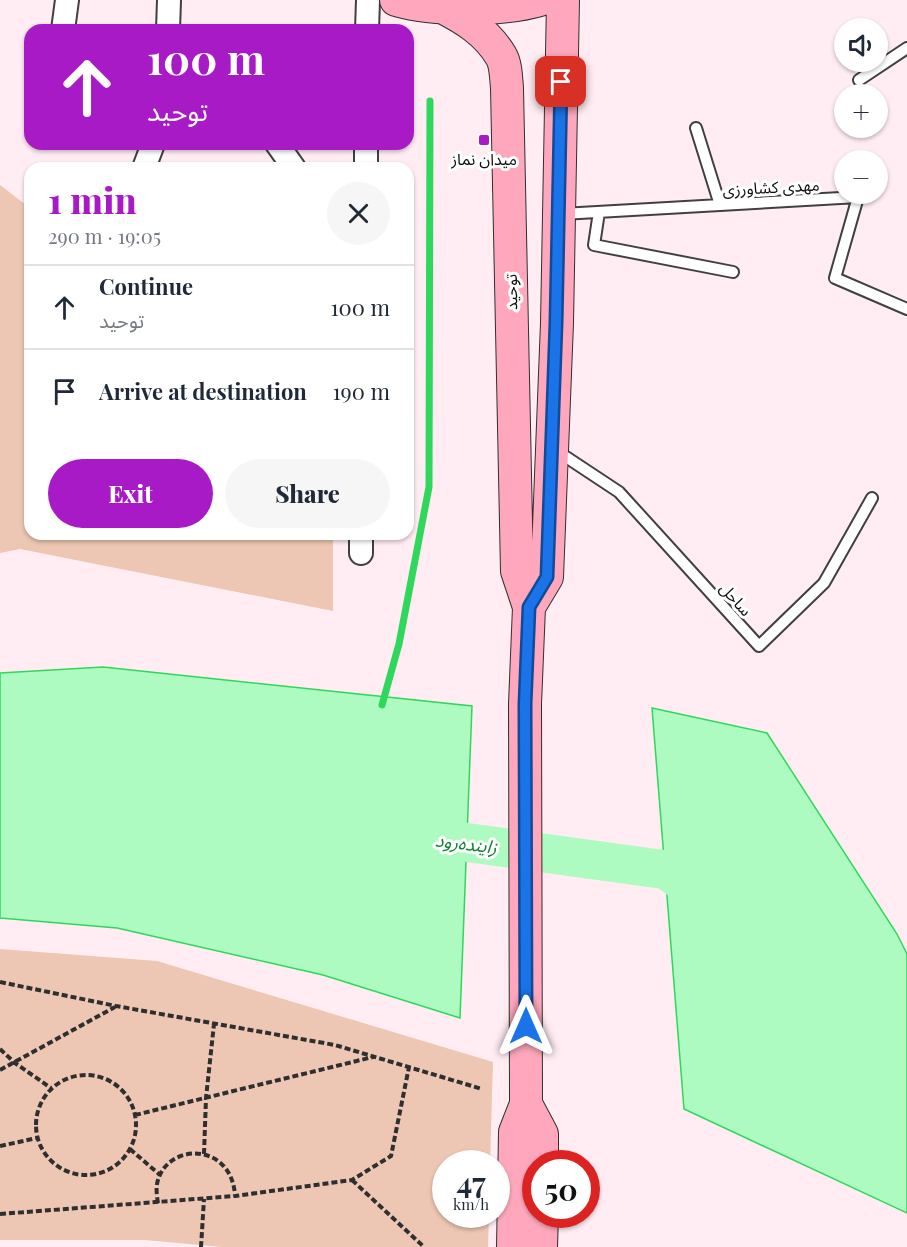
<!DOCTYPE html>
<html lang="en">
<head>
<meta charset="utf-8">
<style>
	:root { --surface:#fff; --page:#f6f6f7; --text:#1f2937; --muted:#747a83; --line:#e0e1e3; --accent:#a91ac7 }
	body { margin:0; font-family:"Playfair Display","Noto Sans Arabic",serif; background:var(--page); color:var(--text); height:100vh; display:flex; flex-direction:column; font-size:22px; white-space:nowrap }
	* { box-sizing:border-box; margin:0 }
	p { font-size:20px; color:var(--muted) }
	.icon { flex:none; width:33px; height:33px; fill:none; stroke:currentColor; stroke-width:2; stroke-linecap:round; stroke-linejoin:round }
	.map { position:relative; flex:1; overflow:hidden }
	.sheet { position:absolute; left:24px; top:162px; width:390px; height:378px; display:flex; flex-direction:column; background:var(--surface); border-radius:18px; box-shadow:0 2px 4px #0004 }
	.sheet>* { flex:none }
	.guide { position:absolute; left:24px; top:24px; width:390px; height:126px; border-radius:18px; box-shadow:0 2px 4px #0004; background:#a91ac7; color:#fff; overflow:hidden }
	.buttons { position:absolute; left:834px; top:18px; display:grid; gap:12px }
	.buttons a { display:grid; place-items:center; width:54px; height:54px; border-radius:50%; background:var(--surface); box-shadow:0 2px 4px #0004; font-size:30px }
	.speed { position:absolute; left:432px; top:1150px; display:flex; gap:12px; font-size:30px; font-weight:700; text-align:center }
	.speed>* { display:grid; place-content:center; width:78px; height:78px; border-radius:50%; background:var(--surface); box-shadow:0 2px 4px #0004; line-height:1 }
	.speed small { font-size:15px; font-weight:400 }
	.speed .limit { border:9px solid #d22; background:#fff; color:#111 }
	.pin { position:absolute; display:grid; place-items:center; width:51px; height:51px; color:#fff; margin:-26px; border-radius:12px; box-shadow:0 3px 9px #0006 }
	.me { position:absolute; width:66px; margin:-33px; rotate:0deg; stroke-linejoin:round; filter:drop-shadow(0 0 4px #0008) }
	.turn { display:flex; align-items:center; gap:21px; height:126px; padding:0 24px; font-size:27px }
	.turn .icon { width:78px; height:78px; stroke-width:2.5 }
	.turn b { display:block; font-size:42px; line-height:51px }
	.round { display:grid; place-items:center; flex:none; width:63px; height:63px; border-radius:32px; background:var(--page) }
	.overview { display:flex; align-items:center; justify-content:space-between; height:102px; padding:0 24px }
	h1 { font-size:36px; font-weight:800; line-height:45px; color:var(--accent) }
	.action { display:flex; gap:12px; margin-top:auto; padding:12px 24px }
	.action a { flex:1; height:69px; border-radius:36px; background:var(--accent); color:#fff; font-size:24px; font-weight:800; line-height:69px; text-align:center }
	.action a+a { background:var(--page); color:var(--text) }
	ul { padding:0; list-style:none }
	li { display:flex; align-items:center; gap:18px; height:84px; padding:0 24px; border-top:2px solid var(--line) }
	li div { flex:1 }
	li b { display:block; font-size:22px }
	li em { font-style:normal }
	.map>svg:first-child { display:block }
	.green { fill:#edc7b3 }
	.water { fill:#adfbc0; stroke:#2fd75c; stroke-width:1.5 }
	.lines { fill:none; stroke-linecap:round; stroke-linejoin:round }
	.stream { stroke:#2fd75c; stroke-width:7 }
	.river { stroke:#adfbc0; stroke-width:39 }
	.lane-casing { stroke:#404040; stroke-width:14 }
	.street-casing { stroke:#404040; stroke-width:26 }
	.secondary-casing { stroke:#2f2f2f; stroke-width:34 }
	.path { stroke:#2f2f2f; stroke-width:4; stroke-dasharray:6 3; stroke-linecap:butt }
	.lane { stroke:#fff; stroke-width:10 }
	.street { stroke:#fff; stroke-width:22 }
	.secondary { stroke:#ffa8bd; stroke-width:32 }
	.route-casing { stroke:#114b97; stroke-width:15 }
	.route { stroke:#1a73e8; stroke-width:10 }
	.poi-dot { fill:#a91ac7; stroke:#fff; stroke-width:2 }
	.labels { text-anchor:middle; stroke-width:6; stroke-linejoin:round; paint-order:stroke }
	.poi-label { font-size:16px; fill:#0d0d0d; stroke:#fff }
	.street-label { font-size:16px; fill:#0d0d0d; stroke:#fff }
	.water-label { font-size:18px; font-style:italic; fill:#0e8231; stroke:#fff }
</style>
</head>
<body>
<div class="map">
<svg width="907" height="1247" viewBox="0 0 907 1247">
	<rect width="100%" height="100%" fill="#ffedf3"/>
	<path class="green" d="M0,185L30,208V534H333V611L20,549L0,553Z
		M0,949L157,961L493,1062L490,1164H446V1215H489L488,1247H222L145,1240H0Z"/>
	<path class="water" d="M103,667L472,706L460,1018L323,975L117,928L0,918V673Z
		M652,708L767,733L897,934L907,954V1213L684,1109Z"/>
	<g class="lines">
		<path class="stream" d="M382,705L399,644L429,487L430,101"/>
		<path class="river" d="M413,835L667,870L707,901"/>
		<g class="lane-casing">
			<path id="lane" d="M859,80L907,48
				M696,128L720,205
				M599,212L594,245L733,272
				M562,214L858,197L835,278L907,309
				M557,451L619,492L759,646L824,583L872,498"/>
		</g>
		<g class="street-casing">
			<path id="street" d="M63,30L67,0
				M168,30L169,0
				M367,30L368,0
				M277,144L294,168
				M144,168L153,144
				M366,168V144
				M361,553V534"/>
		</g>
		<g class="secondary-casing">
			<path id="secondary" d="M396,0C433,11 503,11 540,0
				M440,6C464,18 487,32 501,56C506,64 506,78 507,88L517,571L529,607L525,704L526,1104L515,1132L513,1247
				M529,607L547,577L557,323L563,0
				M526,1104L542,1134V1164
				M541,1247L542,1215"/>
		</g>
		<path class="path" d="M0,982L116,1006L335,1045L482,1089
			M0,1049L15,1063L51,1088
			M0,1070L115,1007
			M36 1125a50 50 0 1 1 100 0a50 50 0 1 1-100 0Z
			M135,1115L373,1057
			M0,1146L37,1138
			M130,1149L160,1175
			M204,1154L206,1098L214,1024
			M352,1180L424,1247
			M158,1203C157,1197 156,1190 157,1184C165,1142 232,1141 235,1196
			M0,1214L235,1196L352,1180L391,1156L409,1067
			M201,1247L204,1199"/>
		<use href="#lane" class="lane"/>
		<use href="#street" class="street"/>
		<use href="#secondary" class="secondary"/>
	</g>
	<g class="lines">
		<g class="route-casing">
			<path id="route" d="M526,1026L525,704L529,607L547,577L556,323L561,82"/>
		</g>
		<use href="#route" class="route"/>
	</g>
	<rect class="poi-dot" x="478" y="134" width="12" height="12" rx="3"/>
	<g class="labels">
		<g class="poi-label">
			<text x="484" y="165">میدان نماز</text>
		</g>
		<g class="street-label">
			<text transform="translate(771 187) rotate(-3)" y="6">مهدی کشاورزی</text>
			<text transform="translate(511 292) rotate(-91)" y="6">توحید</text>
			<text transform="translate(736 599) rotate(48)" y="6">ساحل</text>
		</g>
		<g class="water-label">
			<text transform="translate(466 844) rotate(7)" y="6">زاینده‌رود</text>
		</g>
	</g>
</svg>
<div class="buttons">
<a><svg class="icon" aria-label="sound" viewBox="0 0 24 24"><path d="M4 9h4l5-4v14l-5-4H4zM17 9q2 3 0 6"/></svg></a>
<a>+</a>
<a>−</a>
</div>
<div class="speed"><div>47<small>km/h</small></div><div class="limit">50</div></div>
<div class="pin" style="left:561px;top:82px;background:#d93025"><svg class="icon" aria-label="arrive" viewBox="0 0 24 24"><path d="M6 21V4h12l-3 4 3 4H6"/></svg></div>
<svg class="me" style="left:526px;top:1026px" viewBox="-20 -20 40 40"><path d="M0-17L14 15 0 8-14 15z" fill="#1a73e8" stroke="#fff" stroke-width="4"/></svg>
<div class="guide">
<div class="turn"><svg class="icon" aria-label="ahead" viewBox="0 0 24 24"><path d="M12 20V5M6 11l6-6 6 6"/></svg><div><b>100 m</b>توحید</div></div>
</div>
<section class="sheet">
<div class="overview"><div><h1>1 min</h1><p>290 m · 19:05</p></div><a class="round"><svg class="icon" aria-label="close" viewBox="0 0 24 24"><path d="M6 6l12 12M18 6L6 18"/></svg></a></div>
<ul>
<li><svg class="icon" aria-label="ahead" viewBox="0 0 24 24"><path d="M12 20V5M6 11l6-6 6 6"/></svg><div><b>Continue</b><p>توحید</p></div><em>100 m</em></li>
<li><svg class="icon" aria-label="arrive" viewBox="0 0 24 24"><path d="M6 21V4h12l-3 4 3 4H6"/></svg><div><b>Arrive at destination</b></div><em>190 m</em></li>
</ul>
<div class="action"><a>Exit</a><a>Share</a></div>
</section>
</div>
</body>
</html>
